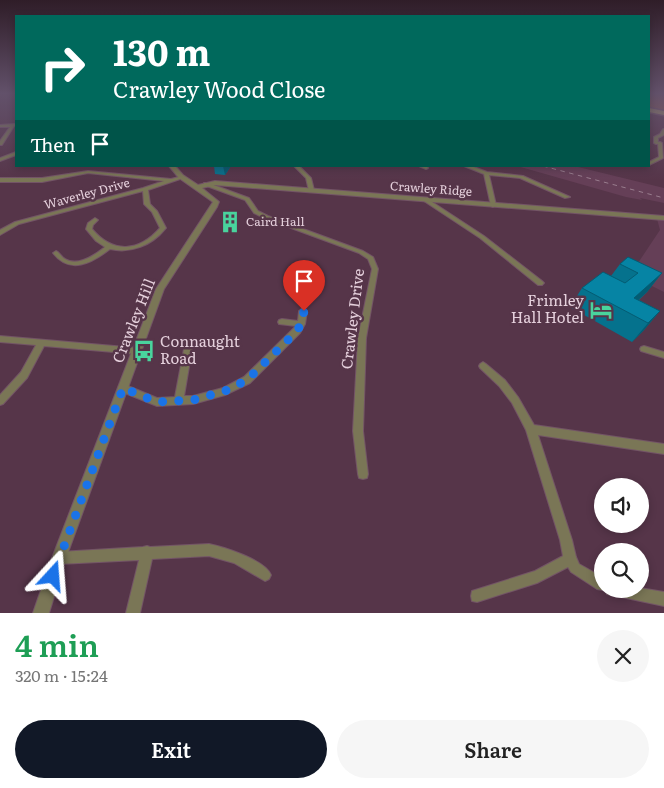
<!DOCTYPE html>
<html lang="en">
<head>
<meta charset="utf-8">
<style>
	:root { --surface:#fff; --page:#f6f6f6; --text:#222; --muted:#767676; --accent:#111827 }
	body { margin:0; font-family:Literata,serif; background:var(--page); color:var(--text); height:100vh; display:flex; flex-direction:column; font-size:19px; white-space:nowrap }
	* { box-sizing:border-box; margin:0 }
	p { font-size:16px; color:var(--muted) }
	.icon { flex:none; width:28px; height:28px; fill:none; stroke:currentColor; stroke-width:2; stroke-linecap:round; stroke-linejoin:round }
	.map { position:relative; height:613px; overflow:hidden }
	.panel { display:flex; flex-direction:column; background:var(--surface); flex:1 }
	.panel>* { flex:none }
	.banner { position:absolute; left:15px; top:15px; width:635px; height:152px; border-radius:0px; box-shadow:0 2px 8px #0003; background:#00695c; color:#fff; overflow:hidden }
	.tools { position:absolute; left:594px; top:478px; display:grid; gap:10px }
	.tools a { display:grid; place-items:center; width:55px; height:55px; border-radius:50%; background:var(--surface); box-shadow:0 2px 8px #0003; font-size:25px }
	.pin { position:absolute; display:grid; place-items:center; width:42px; height:42px; color:#fff; margin:-51px -21px; border-radius:50% 50% 50% 0; rotate:-45deg; box-shadow:0 0 5px #0007 }
	.pin .icon { rotate:45deg }
	.me { position:absolute; width:55px; margin:-28px; rotate:19deg; stroke-linejoin:round; filter:drop-shadow(0 0 4px #0008) }
	.turn { display:flex; align-items:center; gap:18px; height:105px; padding:0 15px; font-size:22px }
	.turn .icon { width:65px; height:65px; stroke-width:2.5 }
	.turn b { display:block; font-size:35px; line-height:42px }
	.then { display:flex; align-items:center; height:48px; padding:0 15px; background:#0003; gap:10px; font-size:19px }
	.round { display:grid; place-items:center; flex:none; width:52px; height:52px; border-radius:26px; background:var(--page) }
	.summary { display:flex; align-items:center; justify-content:space-between; height:85px; padding:0 15px }
	h1 { font-size:30px; font-weight:600; line-height:38px; color:#1e9e55 }
	.cta { display:flex; gap:10px; margin-top:auto; padding:10px 15px }
	.cta a { flex:1; height:58px; border-radius:30px; background:var(--accent); color:#fff; font-size:20px; font-weight:600; line-height:58px; text-align:center }
	.cta a+a { background:var(--page); color:var(--text) }
	.map>svg:first-child { display:block }
	.built { fill:#653f57 }
	.green { fill:#965c43 }
	.lines { fill:none; stroke-linecap:round; stroke-linejoin:round }
	.minor-casing { stroke:#735466; stroke-width:2 }
	.tertiary-casing { stroke:#735466; stroke-width:2 }
	.primary-casing { stroke:#735466; stroke-width:3 }
	.minor { fill:#7a7656; fill-rule:evenodd }
	.tertiary { fill:#7a7656; fill-rule:evenodd }
	.primary { fill:#b1aa66; fill-rule:evenodd }
	.rail { stroke:#997d8e; stroke-width:1; stroke-dasharray:4.5 4.5; stroke-linecap:butt }
	.wall { fill:#05728d }
	.shaded-wall { fill:#045c73 }
	.building { fill:#0684a4; stroke:#045c73 }
	.route { stroke:#1a73e8; stroke-width:9; stroke-dasharray:0 16.2 }
	.labels { text-anchor:middle; stroke-width:5; stroke-linejoin:round; paint-order:stroke }
	.far-street-label { font-size:12px; fill:#e5d0dc; stroke:#563549 }
	.far-poi-label { font-size:12px; fill:#e5d0dc; stroke:#563549; text-anchor:start }
	.poi-label { font-size:15px; fill:#e5d0dc; stroke:#563549; text-anchor:end }
	.street-label { font-size:15px; fill:#e5d0dc; stroke:#563549 }
</style>
</head>
<body>
<div class="map">
<svg width="664" height="613" viewBox="0 0 664 613">
	<rect width="100%" height="100%" fill="#563549"/>
	<path class="built" d="M517,166H574L664,188V203L640,198L642,200L626,197Z
		M657,219L664,220V292L630,275L660,230Z"/>
	<path class="green" d="M649,94H664V111L649,108Z"/>
	<g class="lines">
		<g class="minor-casing">
			<path id="minor" d="M14,124L16,125L14,126L2,145H0V141L10,127H0V125Z
				M663,129H664V135L658,138V142H660L662,143L663,158L649,165V162L659,157L658,144H656L654,143V137L660,134Z
				M16,152V155L0,161V158Z
				M294,166H299L311,178L314,190L313,191H309L306,178Z
				M419,166H426L428,168L426,169Z
				M464,166H471L487,172L523,176L570,197L565,198L520,178L489,175L496,205L493,207L491,206L484,174Z
				M88,171L171,179L183,176V178L148,190L150,204L157,211L166,228L165,229C152,245 131,254 110,249C92,263 70,275 53,253L56,251C60,253 61,257 65,259C78,267 95,255 105,247L96,241L86,229L88,223L95,218L98,220L93,225L92,229C113,254 139,252 160,228L152,212L144,204L143,191L19,224L0,235V230L15,222L143,188L164,181L88,173L42,182H0V178H42Z
				M204,183H208L249,198L258,211L268,216L363,251L373,257L378,269L366,338L363,431L368,474L367,478L363,479L359,478L358,474L353,431L358,338L372,269L368,259L359,253L264,218L254,213L245,200L204,185Z
				M426,198L484,236L542,281L544,283L542,285H538L480,238L424,201V199Z
				M303,308L307,311L305,324L300,333L250,383L225,395L193,404L157,406L120,391L118,388L120,385L123,384L157,398L175,397L184,349L185,347L188,346L191,347L192,349L184,396H193L223,388L244,377L296,326L279,324L278,322L279,320L282,319L298,321L299,311Z
				M0,336L137,348L140,349L141,351L140,353L137,354L44,346L27,378L3,404L0,405V395L21,372L36,345L0,342Z
				M644,346L664,352V358L641,351L640,349L641,347Z
				M483,362L486,364L505,380L518,397L534,425L664,444V454L538,435L572,540L576,557L579,564L602,577V589L640,588L664,592V606L612,595L607,594L606,589L602,590L597,589L571,572L568,567L537,583L477,602L472,601L471,596L472,591L535,571L563,556L560,540L526,430L512,403L499,386L480,368L479,366L480,364Z
				M209,544C224,547 265,560 271,575L269,579L265,581L234,563L209,556L152,559L140,613H126L139,560L59,564L55,562L53,558L55,554L59,552L143,547L147,546L150,547Z"/>
		</g>
		<g class="tertiary-casing">
			<path id="tertiary" d="M169,166H175L183,175L198,185L215,181L664,216V220L215,185L202,188L218,201L219,202L217,207L164,289L66,558L49,613H33L52,558L156,289L213,202L179,178Z"/>
		</g>
		<g class="primary-casing">
			<path id="primary" d="M649,108L664,111V115L649,112Z"/>
		</g>
		<use href="#minor" class="minor"/>
		<use href="#tertiary" class="tertiary"/>
		<use href="#primary" class="primary"/>
		<path class="rail" d="M543,166L664,198"/>
	</g>
	<path class="wall" d="M214,166H231L225,175L215,174Z
		M222,213L236,219L238,225L229,227L223,219Z
		M620,264L662,273L647,292L639,300L660,311L644,330L632,342L570,307L582,288L611,276Z"/>
	<path class="shaded-wall" d="M223,166H231L225,175Z
		M236,219L238,225L229,227L228,221Z
		M662,273L647,292L626,311L634,298Z
		M660,311L644,330L632,342L648,323Z"/>
	<path class="building" d="M230,210L236,219L228,221L222,213Z
		M628,257L662,273L634,298L660,311L648,323L582,288L603,272L625,283L638,273L620,264Z"/>
	<linearGradient id="sky" x2="0" y2="1"><stop stop-color="#2f1d28"/><stop offset="0.52" stop-color="#62516a"/><stop offset="1" stop-color="#62516a" stop-opacity="0"/></linearGradient>
	<rect width="664" height="180" fill="url(#sky)"/>
	<g class="lines">
		<path class="route" d="M53,576L123,388L157,402L193,400L225,391L247,380L297,331L301,324L304,311"/>
	</g>
	<defs>
		<g id="building-bare" transform="scale(1.725)"><path d="M-4-6H4V6H1V3H-1V6H-4ZM-2.5-4.3h1.7v1.8h-1.7ZM.8-4.3h1.7v1.8H.8ZM-2.5-1h1.7V.8h-1.7ZM.8-1h1.7V.8H.8Z" fill="#49d49d" stroke="#563549" stroke-width="2.5" paint-order="stroke"/></g>
		<g id="hotel-bare" transform="scale(1.725)"><path d="M-6-4.5h1.5V1H6V5H4.5V3h-9V5H-6ZM-4 0a1.8 1.8 0 1 1 3.6 0ZM.5 0V-2.5h3Q6-2.5 6 0Z" fill="#49d49d" stroke="#563549" stroke-width="2.5" paint-order="stroke"/></g>
		<g id="bus-bare" transform="scale(1.725)"><path d="M-5-6H5V4H4V6H2V4H-2V6H-4V4H-5ZM-3.5-4V0h7V-4ZM-3.5 1.2v1.5H-2V1.2ZM2 1.2v1.5H3.5V1.2Z" fill="#49d49d" stroke="#563549" stroke-width="2.5" paint-order="stroke"/></g>
	</defs>
	<g fill-rule="evenodd">
		<use href="#building-bare" x="230" y="222"/>
		<use href="#hotel-bare" x="601" y="310"/>
		<use href="#bus-bare" x="144" y="351"/>
	</g>
	<g class="labels">
		<g class="far-street-label">
			<text transform="translate(431 189) rotate(4)" y="4">Crawley Ridge</text>
			<text transform="translate(87 194) rotate(-15)" y="4">Waverley Drive</text>
		</g>
		<g class="far-poi-label">
			<text x="246" y="226">Caird Hall</text>
		</g>
		<g class="poi-label">
			<text x="584" y="306">Frimley<tspan x="584" dy="17">Hall Hotel</tspan></text>
			<text x="160" y="347" text-anchor="start">Connaught<tspan x="160" dy="17">Road</tspan></text>
		</g>
		<g class="street-label">
			<text transform="translate(353 319) rotate(-83)" y="5">Crawley Drive</text>
			<text transform="translate(134 321) rotate(-68)" y="5">Crawley Hill</text>
		</g>
	</g>
</svg>
<div class="tools">
<a><svg class="icon" aria-label="sound" viewBox="0 0 24 24"><path d="M4 9h4l5-4v14l-5-4H4zM17 9q2 3 0 6"/></svg></a>
<a><svg class="icon" aria-label="search" viewBox="0 0 24 24"><circle cx="10" cy="10" r="6"/><path d="M15 15l6 6"/></svg></a>
</div>
<div class="pin" style="left:304px;top:311px;background:#d93025"><svg class="icon" aria-label="arrive" viewBox="0 0 24 24"><path d="M6 21V4h12l-3 4 3 4H6"/></svg></div>
<svg class="me" style="left:53px;top:576px" viewBox="-20 -20 40 40"><path d="M0-17L14 15 0 8-14 15z" fill="#1a73e8" stroke="#fff" stroke-width="4"/></svg>
<div class="banner">
<div class="turn"><svg class="icon" aria-label="right" viewBox="0 0 24 24"><path d="M7 20v-9h11M14 6l5 5-5 5"/></svg><div><b>130 m</b>Crawley Wood Close</div></div>
<div class="then">Then<svg class="icon" aria-label="arrive" viewBox="0 0 24 24"><path d="M6 21V4h12l-3 4 3 4H6"/></svg></div>
</div>
</div>
<section class="panel">
<div class="summary"><div><h1>4 min</h1><p>320 m · 15:24</p></div><a class="round"><svg class="icon" aria-label="close" viewBox="0 0 24 24"><path d="M6 6l12 12M18 6L6 18"/></svg></a></div>
<div class="cta"><a>Exit</a><a>Share</a></div>
</section>
</body>
</html>
